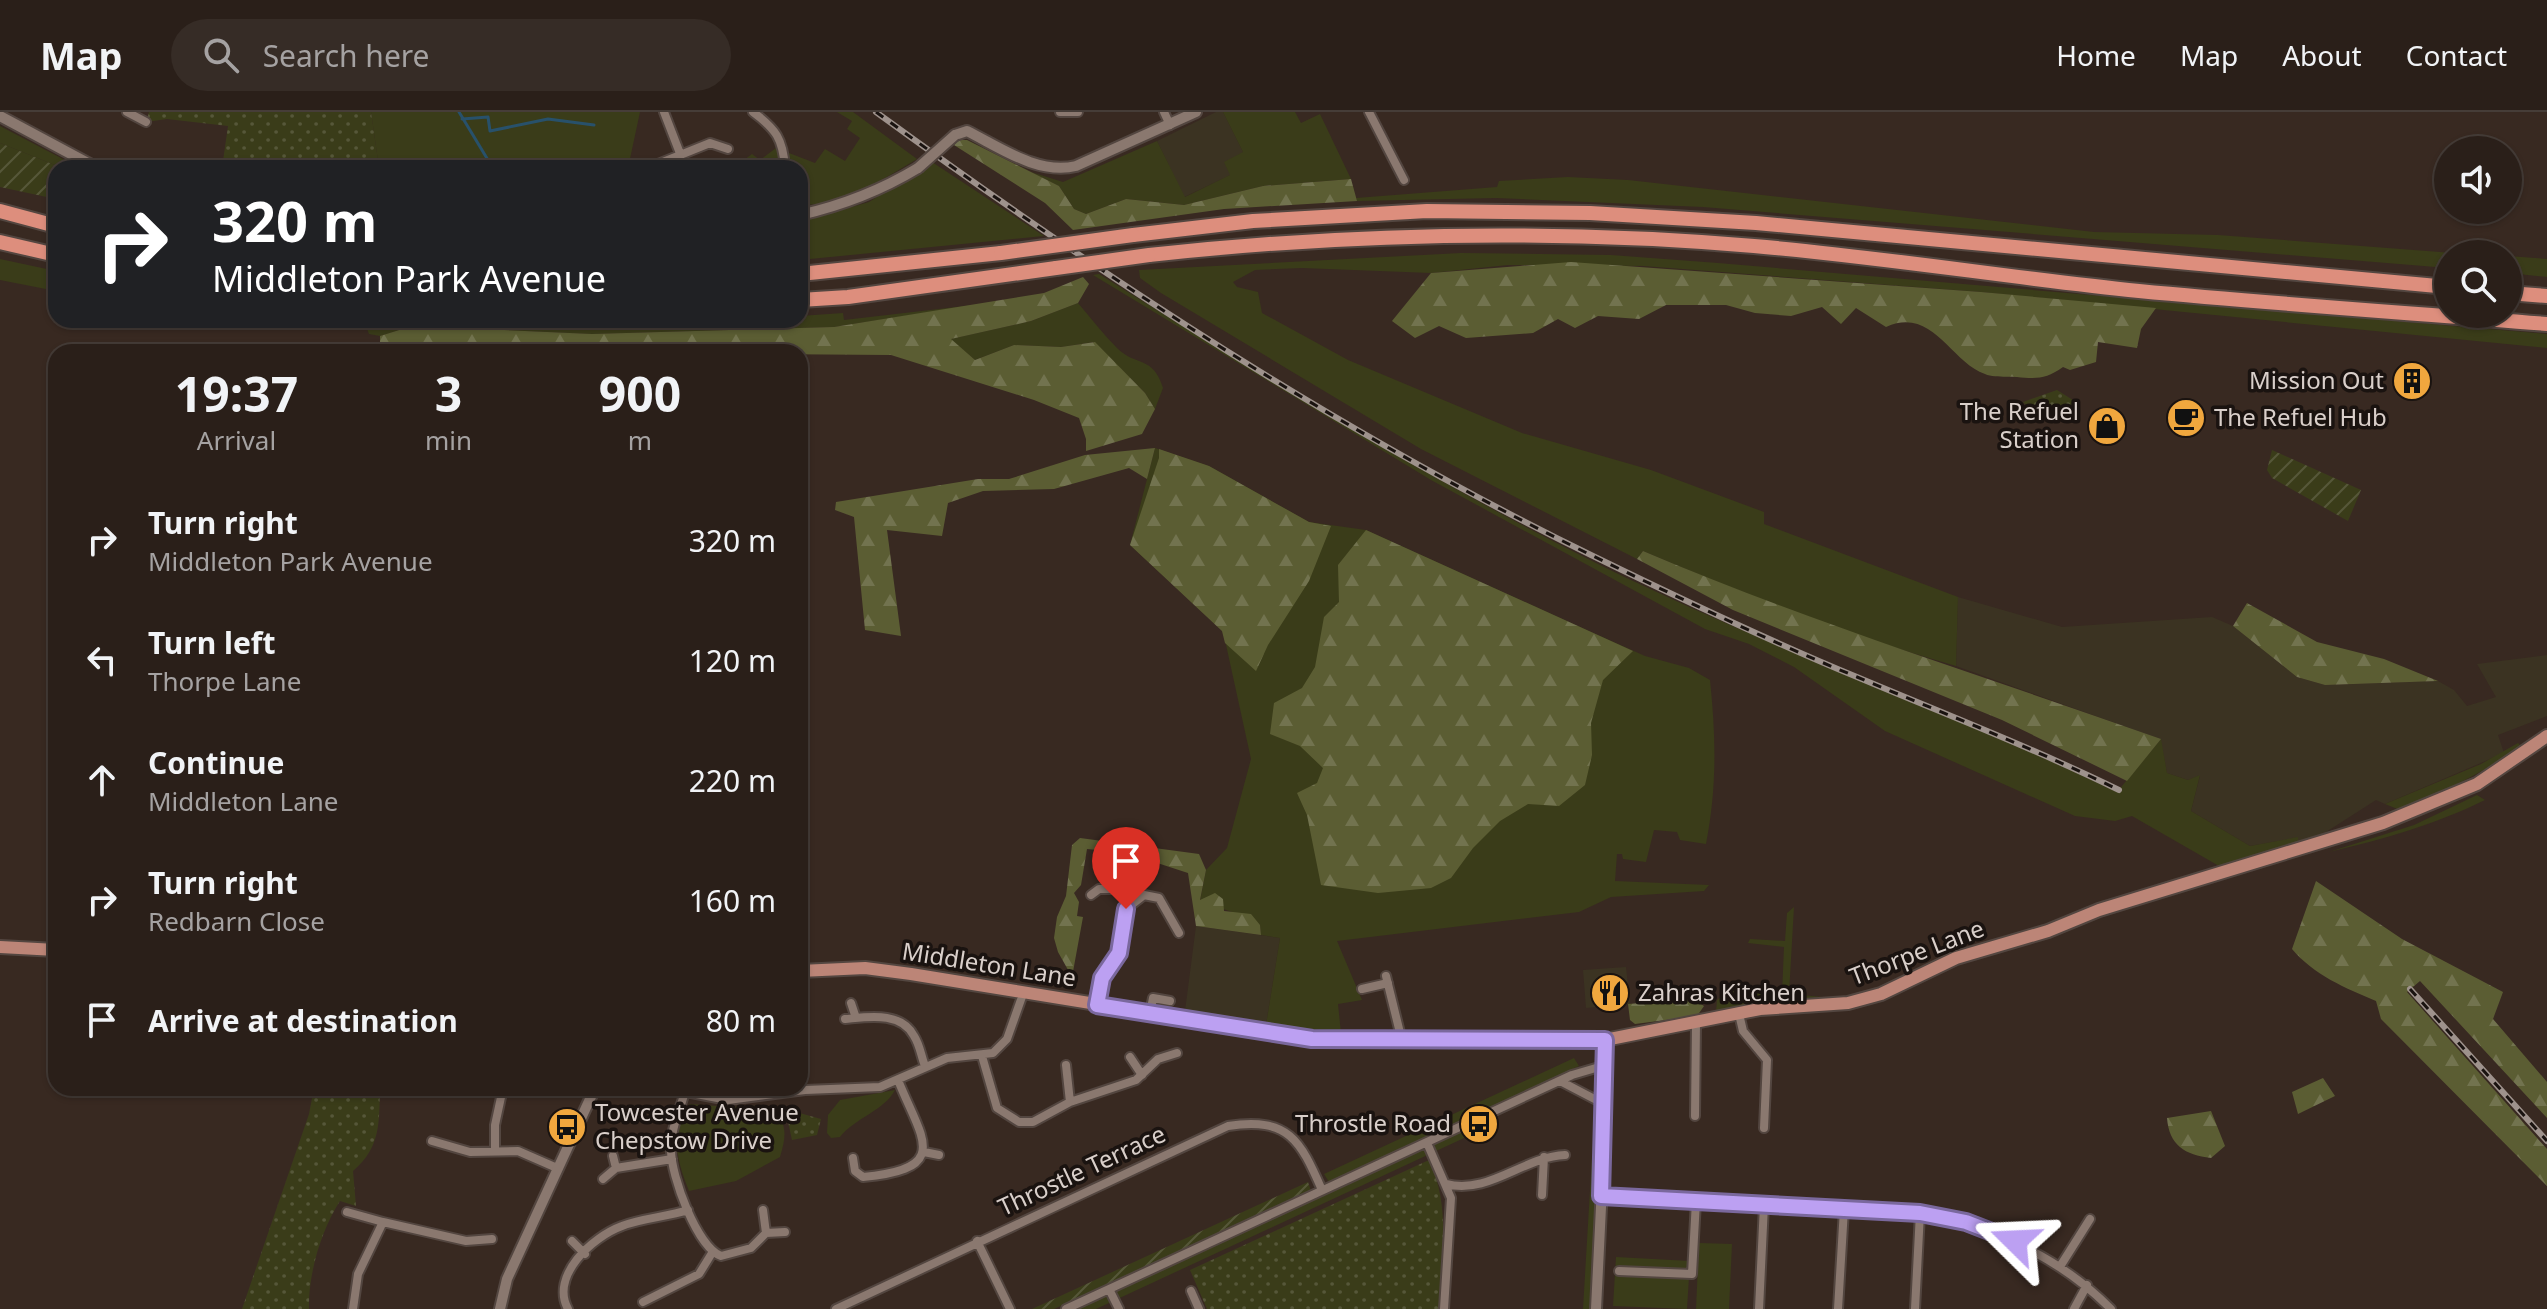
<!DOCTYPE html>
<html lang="en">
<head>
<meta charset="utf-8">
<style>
	:root { --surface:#2a1f19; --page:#362c26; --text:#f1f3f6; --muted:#a5a2a2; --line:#463d38 }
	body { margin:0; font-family:"Noto Sans",sans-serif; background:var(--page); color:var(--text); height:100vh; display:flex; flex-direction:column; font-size:30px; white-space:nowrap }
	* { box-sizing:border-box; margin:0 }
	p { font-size:26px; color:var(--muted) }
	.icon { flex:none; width:44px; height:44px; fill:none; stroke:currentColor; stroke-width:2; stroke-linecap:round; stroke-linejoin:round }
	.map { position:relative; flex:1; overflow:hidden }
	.details { position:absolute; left:48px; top:232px; width:760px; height:752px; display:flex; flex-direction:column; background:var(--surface); border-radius:24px; box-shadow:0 2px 6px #0004,0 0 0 2px var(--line) }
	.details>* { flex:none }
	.top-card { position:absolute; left:48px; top:48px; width:760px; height:168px; border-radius:24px; box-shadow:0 2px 6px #0004,0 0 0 2px var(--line); background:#202124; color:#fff; overflow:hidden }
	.controls { position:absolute; left:2434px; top:24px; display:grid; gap:16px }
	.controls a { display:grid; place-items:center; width:88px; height:88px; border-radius:50%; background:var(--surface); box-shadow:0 2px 6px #0004,0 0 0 2px var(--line); font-size:40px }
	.pin { position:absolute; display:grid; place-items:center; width:68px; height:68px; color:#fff; margin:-82px -34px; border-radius:50% 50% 50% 0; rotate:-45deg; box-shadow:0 0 8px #0007 }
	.pin .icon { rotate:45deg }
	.me { position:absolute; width:88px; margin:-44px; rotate:291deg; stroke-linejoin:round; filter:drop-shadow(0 0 6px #0008) }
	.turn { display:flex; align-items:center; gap:28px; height:168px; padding:0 32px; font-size:36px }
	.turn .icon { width:104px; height:104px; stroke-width:2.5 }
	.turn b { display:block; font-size:56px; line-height:68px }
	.eta { display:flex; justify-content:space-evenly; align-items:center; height:136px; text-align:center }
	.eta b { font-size:48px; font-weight:700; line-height:56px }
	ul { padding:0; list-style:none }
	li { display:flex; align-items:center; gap:24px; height:120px; padding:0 32px }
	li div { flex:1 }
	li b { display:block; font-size:30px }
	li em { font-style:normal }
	header { display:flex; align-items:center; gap:48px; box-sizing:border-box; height:112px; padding:0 40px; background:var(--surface); border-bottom:2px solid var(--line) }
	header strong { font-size:38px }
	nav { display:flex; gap:44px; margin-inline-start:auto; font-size:28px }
	.search { width:560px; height:72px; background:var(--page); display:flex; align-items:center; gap:20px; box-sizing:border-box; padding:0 28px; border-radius:44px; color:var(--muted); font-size:30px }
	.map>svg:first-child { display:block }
	.commercial { fill:#3b3322 }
	.grass { fill:#3a3c19 }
	.forest { fill:url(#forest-firs) }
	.park { fill:url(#park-dots) }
	.garden { fill:url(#garden-furrows) }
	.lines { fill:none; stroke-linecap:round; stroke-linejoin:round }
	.stream { stroke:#28516b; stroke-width:3 }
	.minor-casing { stroke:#534640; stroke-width:12 }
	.tertiary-casing { stroke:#534640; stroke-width:14 }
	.primary-casing { stroke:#534640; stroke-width:16 }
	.motorway-casing { stroke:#534640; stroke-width:18 }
	.minor { stroke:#8a786f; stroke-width:8 }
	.tertiary { stroke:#8a786f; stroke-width:10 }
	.primary { stroke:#bc8577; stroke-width:12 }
	.motorway { stroke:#dd8e7d; stroke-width:14 }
	.rail-casing { stroke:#9e928c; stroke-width:6 }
	.rail { stroke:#1a1310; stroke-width:3; stroke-dasharray:9; stroke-linecap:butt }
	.tertiary-bridge-casing { stroke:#534640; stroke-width:14; stroke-linecap:butt }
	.motorway-bridge-casing { stroke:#534640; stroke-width:18; stroke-linecap:butt }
	.tertiary-bridge { stroke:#8a786f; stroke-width:10 }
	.motorway-bridge { stroke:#dd8e7d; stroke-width:14 }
	.route-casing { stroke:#7a689d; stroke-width:20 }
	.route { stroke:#bca0f2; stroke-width:14 }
	.labels { text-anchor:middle; stroke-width:7; stroke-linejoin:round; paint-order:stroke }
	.poi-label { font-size:24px; fill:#d9cfca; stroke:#1a1310; text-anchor:end }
	.street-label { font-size:24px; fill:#d9cfca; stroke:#1a1310 }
</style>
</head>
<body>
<header>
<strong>Map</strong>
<div class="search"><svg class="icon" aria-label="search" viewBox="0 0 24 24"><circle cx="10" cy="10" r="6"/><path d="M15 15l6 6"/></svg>Search here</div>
<nav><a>Home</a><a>Map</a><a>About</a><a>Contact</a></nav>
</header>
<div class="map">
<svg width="2547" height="1197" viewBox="0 0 2547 1197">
	<defs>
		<pattern id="forest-firs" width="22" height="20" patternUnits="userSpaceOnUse" patternTransform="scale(2)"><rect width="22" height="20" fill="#5b5d33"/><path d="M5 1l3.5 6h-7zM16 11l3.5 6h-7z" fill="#72734f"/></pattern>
		<pattern id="park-dots" width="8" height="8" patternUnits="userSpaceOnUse" patternTransform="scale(2)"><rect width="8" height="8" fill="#3a3c19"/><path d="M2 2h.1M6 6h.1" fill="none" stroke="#565739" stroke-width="1.8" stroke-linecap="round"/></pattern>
		<pattern id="garden-furrows" width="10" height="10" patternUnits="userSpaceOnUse" patternTransform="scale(2)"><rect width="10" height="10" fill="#3a3c19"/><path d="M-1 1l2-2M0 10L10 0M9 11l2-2" fill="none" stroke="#565739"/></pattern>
	</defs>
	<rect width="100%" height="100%" fill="#382921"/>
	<path class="commercial" d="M1216,0H1223L1243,40L1231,63L1184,85L1157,29Z
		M1958,485L2062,515L2212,505L2233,514L2297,565L2325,573L2438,569L2454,578L2467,594L2496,585L2477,552L2547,543V604L2498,623L2504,641L2385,692L2376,688L2326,720L2298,730L2297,726L2250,734L2191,699L2200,664L2188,668L2167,661L2160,627L1956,554Z
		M1196,814L1280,826L1266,913L1185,899Z
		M1626,855L1630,892L1586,896L1583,858Z"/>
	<path class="grass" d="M371,0H640L628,56H379Z
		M837,0H853L917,47C889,64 832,100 800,91V56H733L752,42L760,48L776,36L815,51L825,37L845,49L860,26L847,17L852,9Z
		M1223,0H1295L1301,11L1320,2L1351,67L1263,74L1184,93L1126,87L1086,102L1074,97L1059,74L1031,60L1063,70L1157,29L1185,85L1230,63L1224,50L1243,40Z
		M0,14L80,56H62L0,31Z
		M932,50L1044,124L800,148V110L869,90Z
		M1568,65L1628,68L2094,120L2218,123L2466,142H2448V156L1703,95L1496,86L1357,89L1356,86L1497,75L1499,69Z
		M1461,141L1611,143L1718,151L2547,222V236L1981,180L1643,154L1508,153L1431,161L1302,156L1255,158L1233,170L1237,175L1258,180L1262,201L1348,248L1522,321L1651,358L1764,400V412L1958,485L1956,554C1848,523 1746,483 1643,439L1637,447L1421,337L1161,181L1140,166L1139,158Z
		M2508,144L2547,147V165L2508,161Z
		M0,147L56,159V179L0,168Z
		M1099,162C1264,264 1428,368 1602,454C1770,537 1949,597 2117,680L2161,627L2167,661L2188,668L2200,663L2191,699L2250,734L2298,725V730L2219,754L2132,704L2115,709L2075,704L1885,619L1794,555L1749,532L1705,517L1431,368L1093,163Z
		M1078,191C1091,206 1103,222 1117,236C1136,255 1153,243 1163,276L1155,297L1145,281L1094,230L1061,235L1014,233L975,248L950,227L1031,209Z
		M982,192L834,215L592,222L412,214L380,224L369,222L365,212L342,208L627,212L800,208V204L843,201L844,208Z
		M1155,336L1209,354L1309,410L1366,418L1589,519L1645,544L1689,556L1710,568C1716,625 1717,676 1706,732L1680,728L1677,720L1654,718L1646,750L1623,747L1622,742H1617L1615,769L1709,773L1704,779L1611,785L1579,800L1337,829L1362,888L1338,892L1341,921L1266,913L1280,826L1261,823L1260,813C1240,800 1222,798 1200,789L1206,758L1227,736L1251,647L1223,519L1130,433Z
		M2518,631L2521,634C2483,661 2443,680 2400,698L2385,692L2481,652Z
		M2477,683L2485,688C2434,713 2384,727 2329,740L2414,713Z
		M1794,795L1789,882L1823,885L1716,900L1717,888L1728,879L1782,882L1784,835L1748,831L1750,827L1785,829L1787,801Z
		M1574,946L1579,954L1329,1070L1324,1062Z
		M895,978C885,998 855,1006 840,1025L831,1026L827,1021L828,1003L840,988Z
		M690,992L730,995L767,993C788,1008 787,1022 780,1045L736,1069L689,1079C678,1052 667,1016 690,992Z
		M1595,994L1601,1006L1591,1197H1583Z
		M1475,1015L1477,1020L1096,1197H1075L1466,1016Z
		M1699,1131L1732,1132L1729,1197H1696Z
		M1616,1145L1690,1149L1687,1197L1613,1194Z"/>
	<path class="forest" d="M959,28H967L1059,74L1074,97L1086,102L1126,87L1184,93L1263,74L1351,67L1357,89L1224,97L1073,118L1045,91L954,33Z
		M1571,150L1981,180L2156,196L2141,217L2137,236L2098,230L2096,250L2070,258L2063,255C2046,267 2037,267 2017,265C2007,264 1994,266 1985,262C1950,250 1933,194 1886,215L1856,196L1841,212L1822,195L1791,204L1755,201L1726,193H1666L1639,207L1598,204L1575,216L1558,207L1533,221L1466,226L1439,214L1415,226L1392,209L1431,161Z
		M1083,165L1089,172L1078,191L1031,209L951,227L975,248L1014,233L1061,235L1095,230L1145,281L1155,297L1142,322L1086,339V327L1079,306L1034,288L891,243L495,240L380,231V224L412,214L592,222L834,215L1044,181Z
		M1155,336L1147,367L1129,356L1054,377L983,379L948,391L942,424L887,418L901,524L865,518L854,405L835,398L836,390L978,367H1009L1085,343Z
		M1159,337L1209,354L1309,410L1331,414L1309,469L1268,533L1256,559L1225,531L1222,519L1130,433L1159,346Z
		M1366,418L1633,539L1603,568L1591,611L1592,643L1585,673L1559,694L1528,692L1500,709L1473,736L1451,766L1431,776L1378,781L1321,773L1307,703L1297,681L1317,671L1323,656L1300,634L1270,622L1274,591L1302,576L1315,555L1324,505L1339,490L1338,453Z
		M1643,439C1812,511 1987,565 2161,627L2127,669L2002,608L1733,498L1637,447Z
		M2247,491L2317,530L2384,547L2438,569L2325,573L2297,565L2233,514Z
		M1080,726L1199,742L1206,758L1200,788L1215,781L1223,787L1224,799L1251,802L1260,813L1261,823L1196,814L1188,761L1139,745L1127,750L1108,739L1087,737L1081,773L1074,781L1079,790L1077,804L1083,805L1072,865L1058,840L1054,826L1057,805L1066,784L1072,733Z
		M2316,769L2402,827L2503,880L2493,907L2547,970V1006L2420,869L2407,880L2547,1037V1074L2381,907L2376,889C2345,876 2314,863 2292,837Z
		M1693,887L1704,894L1697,904L1635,912L1630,908L1628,892Z
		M2323,966L2335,984L2298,1002L2292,980Z
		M2211,999L2225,1034L2211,1046C2185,1043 2169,1033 2167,1006Z"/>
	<path class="park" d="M149,0H371L379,56H222L228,14L167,7L146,10Z
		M2057,278L2076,290L2077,305L2043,295L2029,296L2023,290Z
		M314,976H380C379,1011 381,1035 353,1059L356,1094L340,1089C321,1118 308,1163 309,1197H242L309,1002Z
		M796,1000L821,1007L817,1023L792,1028L787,1005Z
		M1429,1048C1451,1093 1442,1148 1439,1197H1207L1190,1158Z"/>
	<path class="garden" d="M0,31L62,56H56V87L0,75Z
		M2272,338L2361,378L2348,409L2272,366L2267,358Z
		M1308,1070L1311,1079L1054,1197H1032Z"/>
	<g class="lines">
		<path class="stream" d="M459,0L491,53L497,56
			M462,7L488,5L490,19L548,7L594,13"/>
		<g class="minor-casing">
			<path id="minor" d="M127,0L146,10
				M664,0L681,44
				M753,0C776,17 783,27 785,56
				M1060,0H1078
				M1164,0L1170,13
				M1369,0L1404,68
				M648,56L710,31L728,37
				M1091,783L1099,777H1115L1130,792
				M1386,864L1402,929
				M1362,877L1388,871
				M851,891L856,906
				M1097,893L1102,866L1119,841L1126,797L1144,783L1159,786L1179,821
				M1150,901L1153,886L1170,889
				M1739,902L1743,919L1767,948L1764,1016
				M845,907C868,905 901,899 914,924C920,933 921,944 925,954
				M982,944L997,996L1019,1010H1033L1070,990L1136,968L1158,947L1177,941
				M1130,945L1142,963
				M1066,953L1070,990
				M1560,969L1606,993
				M665,976L728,988L805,978L880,975L947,946L993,941L1007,927L1023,882
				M684,983C679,1000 670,1020 671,1038C671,1064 697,1135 721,1144L751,1136L766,1121L763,1098
				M1695,1004L1696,911
				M432,1029L470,1040L518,1039L557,1056
				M1427,1031L1451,1086L1444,1197
				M495,1038V1013L503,976
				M924,1040L939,1043
				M613,1044L616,1056
				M853,1046L855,1059L863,1065C953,1057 921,1026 898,968
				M603,1067L616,1056L672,1047
				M1446,1072C1489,1083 1523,1045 1565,1043
				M1542,1083L1544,1045
				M1601,1084L1920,1101C1994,1116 2057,1143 2111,1197
				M347,1100L383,1110
				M766,1121L785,1120
				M572,1129L585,1142
				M977,1129L1010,1197
				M2061,1153L2090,1107
				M1619,1159L1692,1162L1696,1089
				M1109,1177L1119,1197
				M1191,1179L1199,1197
				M643,1190L699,1162L712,1141
				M353,1197L358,1162L383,1110L466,1129L492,1127
				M568,1197C550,1164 592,1125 622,1114C642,1106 667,1105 688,1098
				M836,1197L1228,1014C1289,1005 1300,1028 1322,1078
				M1066,1197L1572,963L1606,953
				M1759,1197L1764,1093
				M1838,1197L1844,1097
				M1915,1197L1920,1101
				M2074,1197L2087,1173"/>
		</g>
		<g class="tertiary-casing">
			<path id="tertiary" d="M0,4L97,56
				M955,23L967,19C1001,36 1038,63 1076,54L1196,0
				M800,103C844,93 880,79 918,56
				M500,1197L507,1167L595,976
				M1596,1197L1606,993L1605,928"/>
		</g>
		<g class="primary-casing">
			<path id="primary" d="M0,835L56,838
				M800,859L865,856L911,862L1312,927L1605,928L1760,897L1848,891L1881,882L1956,846L2048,819L2099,798L2383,711L2477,672L2547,624"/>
		</g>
		<g class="motorway-casing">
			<path id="motorway" d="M0,99L56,114
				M1133,123L1253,109L1427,99L1590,101L1756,111L2448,175
				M0,130L56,143
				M1149,143C1350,121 1553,117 1754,134C1883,145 2011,166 2139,179C2275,192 2411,201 2547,212
				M800,162L1001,141
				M2508,181L2547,184
				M800,188L848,185L1056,156"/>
		</g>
		<use href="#minor" class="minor"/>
		<use href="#tertiary" class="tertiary"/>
		<use href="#primary" class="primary"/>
		<use href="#motorway" class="motorway"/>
		<g class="rail-casing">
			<path id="rail" d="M876,0C1101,164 1341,321 1591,443C1679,486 1767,528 1857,565C1945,602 2033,636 2119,678
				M2410,877L2547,1029"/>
		</g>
		<use href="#rail" class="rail"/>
		<g class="tertiary-bridge-casing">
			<path id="tertiary-bridge" d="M918,56L955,23"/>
		</g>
		<g class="motorway-bridge-casing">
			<path id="motorway-bridge" d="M1001,141L1133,123
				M1056,156L1149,143"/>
		</g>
		<use href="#tertiary-bridge" class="tertiary-bridge"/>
		<use href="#motorway-bridge" class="motorway-bridge"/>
	</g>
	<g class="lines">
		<g class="route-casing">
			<path id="route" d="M1126,797L1119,841L1102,866L1097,893L1312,927L1605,928L1601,1084L1920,1101L1966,1110L2015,1129"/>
		</g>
		<use href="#route" class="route"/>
	</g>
	<defs>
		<g id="building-disc" transform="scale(2)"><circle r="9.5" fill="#f0a73e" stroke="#1a1310"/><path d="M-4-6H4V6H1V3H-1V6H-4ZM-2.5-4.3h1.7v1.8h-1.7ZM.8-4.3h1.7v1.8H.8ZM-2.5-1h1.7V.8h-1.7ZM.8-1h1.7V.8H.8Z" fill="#111"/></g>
		<g id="cafe-disc" transform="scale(2)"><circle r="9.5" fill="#f0a73e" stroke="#1a1310"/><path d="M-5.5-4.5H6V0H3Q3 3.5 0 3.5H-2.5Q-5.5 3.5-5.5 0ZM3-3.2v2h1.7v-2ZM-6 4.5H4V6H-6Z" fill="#111"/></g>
		<g id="shop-disc" transform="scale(2)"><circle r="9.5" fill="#f0a73e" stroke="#1a1310"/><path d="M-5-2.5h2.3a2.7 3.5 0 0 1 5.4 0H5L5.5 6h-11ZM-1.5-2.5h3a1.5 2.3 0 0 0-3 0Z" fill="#111"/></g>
		<g id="restaurant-disc" transform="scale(2)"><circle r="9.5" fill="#f0a73e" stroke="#1a1310"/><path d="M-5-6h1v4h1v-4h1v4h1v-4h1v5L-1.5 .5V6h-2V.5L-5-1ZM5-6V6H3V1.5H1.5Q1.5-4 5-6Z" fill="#111"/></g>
		<g id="bus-disc" transform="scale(2)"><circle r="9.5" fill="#f0a73e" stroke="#1a1310"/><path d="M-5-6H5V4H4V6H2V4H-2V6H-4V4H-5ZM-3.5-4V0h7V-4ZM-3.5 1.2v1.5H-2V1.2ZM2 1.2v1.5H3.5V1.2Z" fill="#111"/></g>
	</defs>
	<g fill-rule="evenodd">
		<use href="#building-disc" x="2412" y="269"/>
		<use href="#cafe-disc" x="2186" y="306"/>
		<use href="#shop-disc" x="2107" y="314"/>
		<use href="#restaurant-disc" x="1610" y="881"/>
		<use href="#bus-disc" x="1479" y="1012"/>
		<use href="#bus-disc" x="567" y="1015"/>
	</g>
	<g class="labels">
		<g class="poi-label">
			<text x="2384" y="277">Mission Out</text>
			<text x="2079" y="308">The Refuel<tspan x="2079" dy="28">Station</tspan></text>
			<text x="2214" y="314" text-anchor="start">The Refuel Hub</text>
			<text x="1638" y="889" text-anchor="start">Zahras Kitchen</text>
			<text x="595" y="1009" text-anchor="start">Towcester Avenue<tspan x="595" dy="28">Chepstow Drive</tspan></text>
			<text x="1451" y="1020">Throstle Road</text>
		</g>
		<g class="street-label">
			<text transform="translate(1917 841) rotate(-21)" y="8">Thorpe Lane</text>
			<text transform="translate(989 853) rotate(9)" y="8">Middleton Lane</text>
			<text transform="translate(1082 1059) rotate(-25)" y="8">Throstle Terrace</text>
		</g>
	</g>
</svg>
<div class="controls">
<a><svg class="icon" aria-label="sound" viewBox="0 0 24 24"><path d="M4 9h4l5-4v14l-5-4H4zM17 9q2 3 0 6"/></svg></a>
<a><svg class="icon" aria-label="search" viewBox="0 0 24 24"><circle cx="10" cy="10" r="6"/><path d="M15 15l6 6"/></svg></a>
</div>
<div class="pin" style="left:1126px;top:797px;background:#d93025"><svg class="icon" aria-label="arrive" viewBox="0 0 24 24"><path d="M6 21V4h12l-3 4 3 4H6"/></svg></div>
<svg class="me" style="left:2015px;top:1129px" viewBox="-20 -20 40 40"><path d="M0-17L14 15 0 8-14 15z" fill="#bca0f2" stroke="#fff" stroke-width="4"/></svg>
<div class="top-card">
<div class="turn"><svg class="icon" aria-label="right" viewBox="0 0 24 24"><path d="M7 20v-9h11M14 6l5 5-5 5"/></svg><div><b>320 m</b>Middleton Park Avenue</div></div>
</div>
<section class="details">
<div class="eta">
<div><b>19:37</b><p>Arrival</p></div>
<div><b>3</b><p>min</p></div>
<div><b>900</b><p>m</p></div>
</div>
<ul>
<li><svg class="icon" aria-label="right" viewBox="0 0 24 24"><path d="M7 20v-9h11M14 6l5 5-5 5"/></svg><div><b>Turn right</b><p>Middleton Park Avenue</p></div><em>320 m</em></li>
<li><svg class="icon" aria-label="left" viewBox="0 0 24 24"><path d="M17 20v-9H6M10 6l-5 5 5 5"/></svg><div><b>Turn left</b><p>Thorpe Lane</p></div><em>120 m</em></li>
<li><svg class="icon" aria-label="ahead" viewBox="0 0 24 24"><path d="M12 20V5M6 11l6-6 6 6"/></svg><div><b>Continue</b><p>Middleton Lane</p></div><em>220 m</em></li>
<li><svg class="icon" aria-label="right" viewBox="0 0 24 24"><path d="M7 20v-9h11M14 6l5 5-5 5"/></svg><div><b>Turn right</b><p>Redbarn Close</p></div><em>160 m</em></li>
<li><svg class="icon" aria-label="arrive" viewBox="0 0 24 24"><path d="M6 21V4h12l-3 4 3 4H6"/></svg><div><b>Arrive at destination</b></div><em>80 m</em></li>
</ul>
</section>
</div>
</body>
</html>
